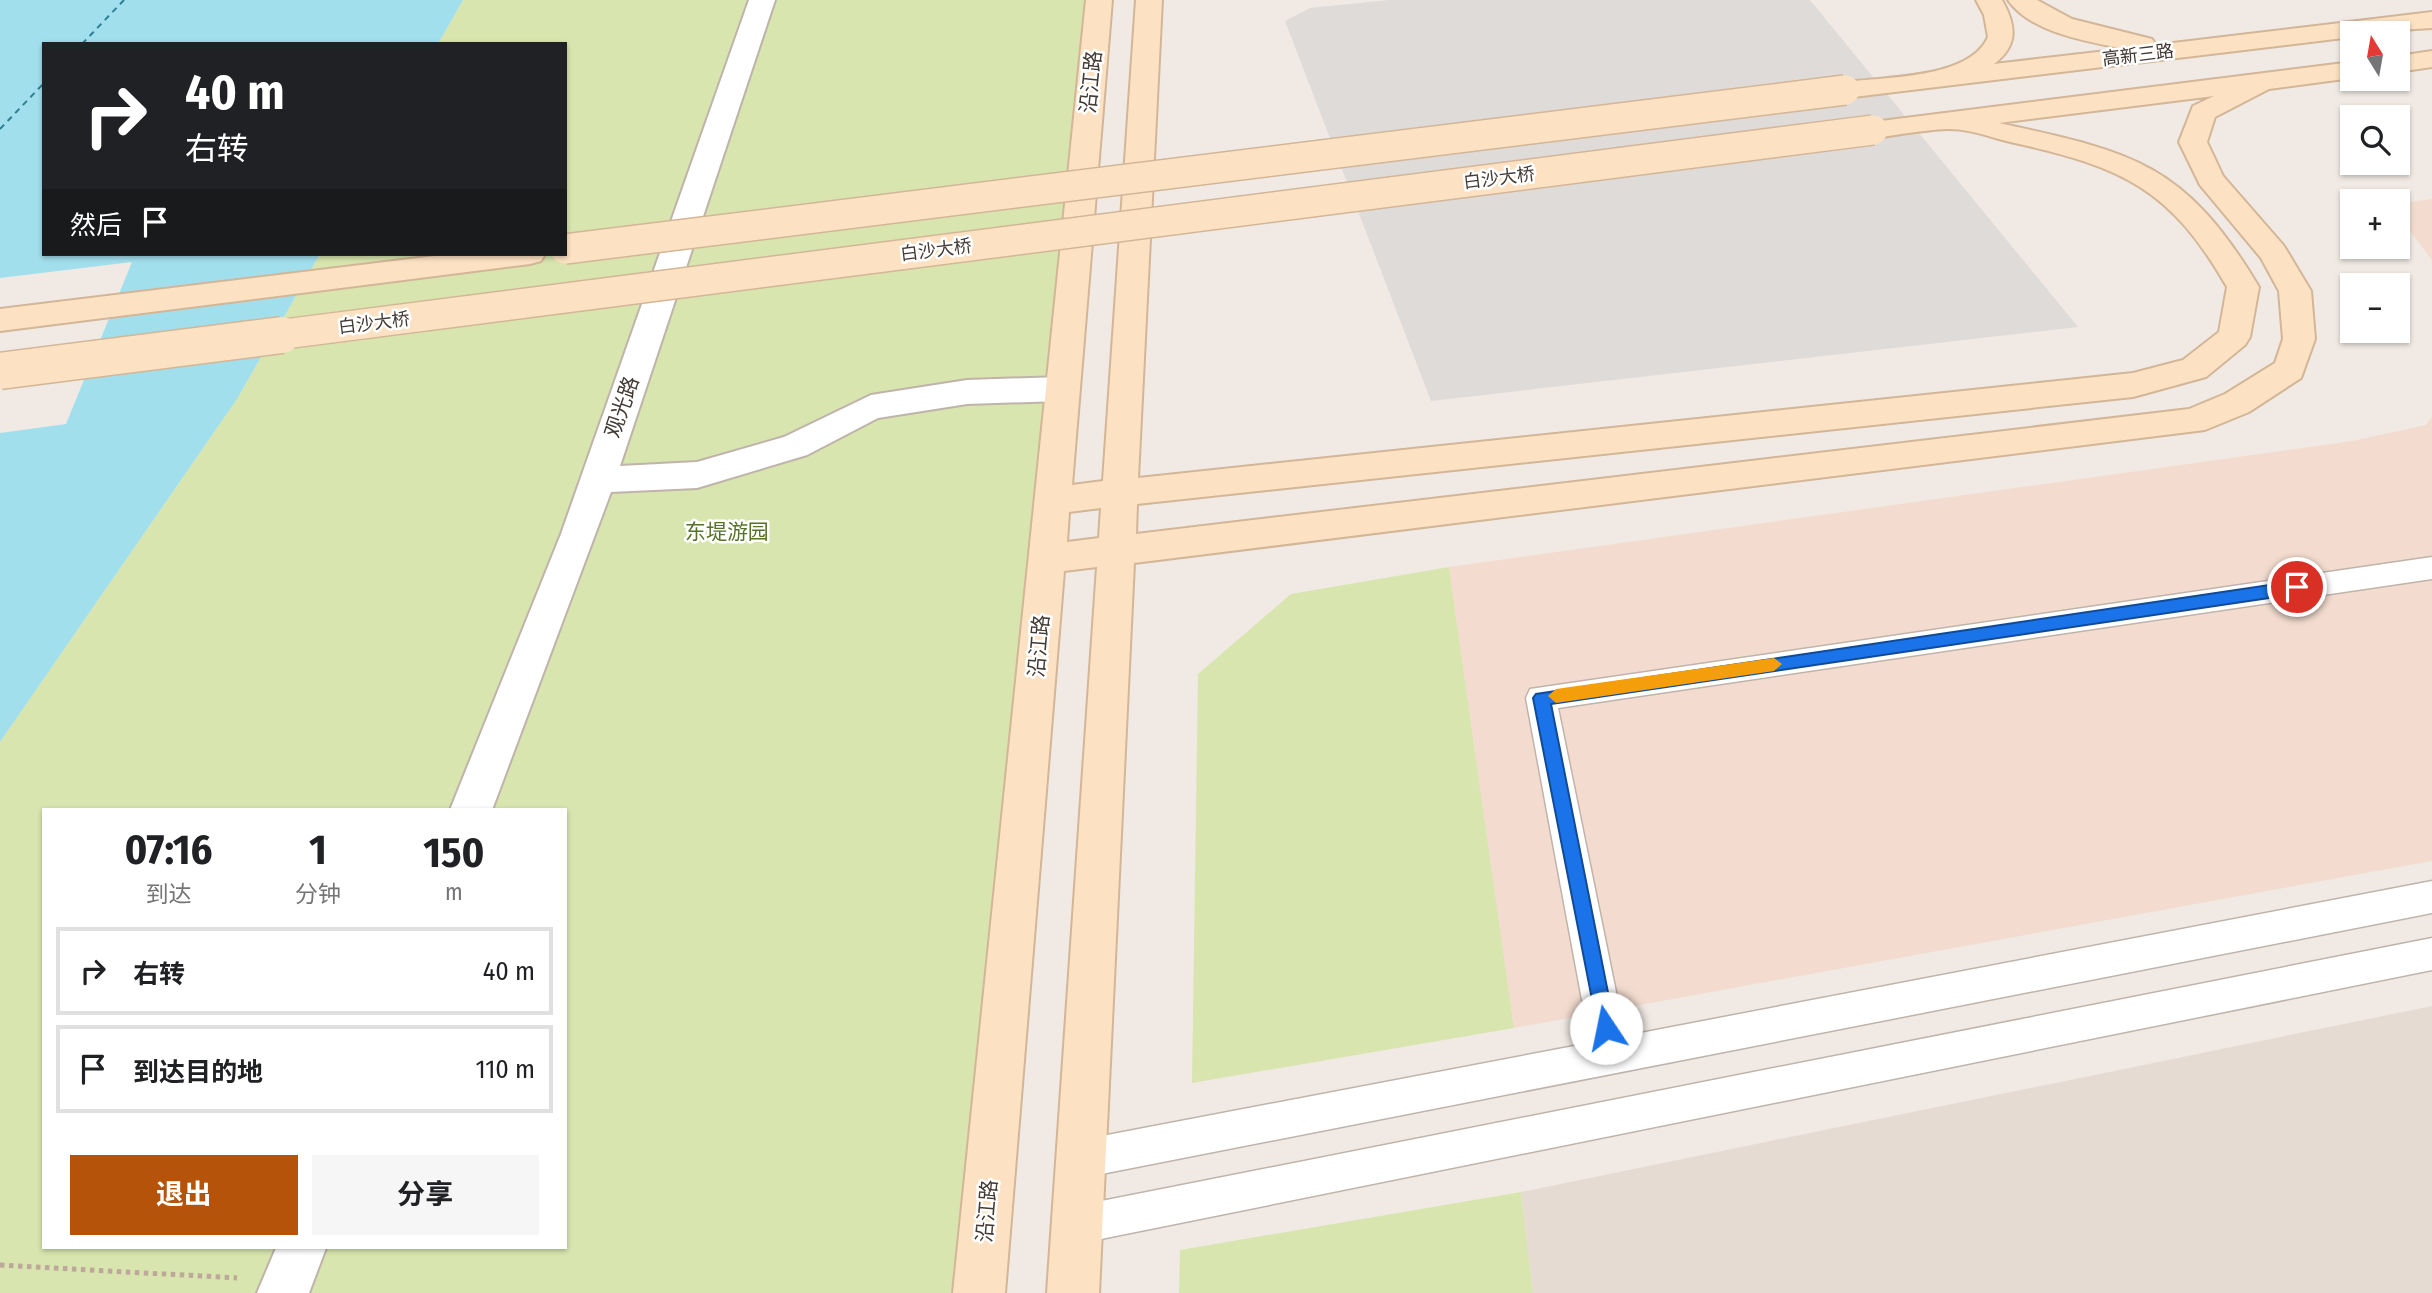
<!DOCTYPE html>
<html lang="zh">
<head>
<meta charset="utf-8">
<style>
	:root { --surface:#fff; --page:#f6f6f6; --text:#202124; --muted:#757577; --line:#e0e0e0; --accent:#b45309 }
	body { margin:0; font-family:"Fira Sans Condensed","Noto Sans SC",sans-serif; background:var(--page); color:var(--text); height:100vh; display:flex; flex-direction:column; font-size:26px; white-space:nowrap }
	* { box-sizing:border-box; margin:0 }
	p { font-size:23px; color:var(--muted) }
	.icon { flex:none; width:38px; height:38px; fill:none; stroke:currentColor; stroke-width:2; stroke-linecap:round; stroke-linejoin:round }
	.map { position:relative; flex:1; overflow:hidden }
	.side { position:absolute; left:42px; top:808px; width:525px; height:441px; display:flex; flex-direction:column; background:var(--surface); border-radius:0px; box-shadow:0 2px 5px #0004 }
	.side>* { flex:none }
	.banner { position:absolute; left:42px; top:42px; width:525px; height:214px; border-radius:0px; box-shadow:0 2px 5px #0004; background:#202124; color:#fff; overflow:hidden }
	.needle { width:46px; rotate:349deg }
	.tools { position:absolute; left:2340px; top:21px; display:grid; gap:14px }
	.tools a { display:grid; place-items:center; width:70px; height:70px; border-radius:0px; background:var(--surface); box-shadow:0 2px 5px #0004; font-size:35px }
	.pin { position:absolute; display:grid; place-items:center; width:60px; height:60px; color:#fff; margin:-30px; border:4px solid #fff; border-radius:50%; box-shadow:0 2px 7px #0007 }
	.me { position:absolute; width:77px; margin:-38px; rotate:349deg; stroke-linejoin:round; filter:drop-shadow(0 0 5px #0008) }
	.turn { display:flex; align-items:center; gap:24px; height:147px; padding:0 28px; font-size:32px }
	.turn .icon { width:91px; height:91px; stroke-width:2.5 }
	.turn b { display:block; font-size:49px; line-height:60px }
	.then { display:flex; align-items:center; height:66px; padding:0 28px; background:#0003; gap:14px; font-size:26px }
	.eta { display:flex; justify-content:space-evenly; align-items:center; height:119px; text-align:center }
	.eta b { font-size:42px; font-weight:700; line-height:49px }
	.primary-button { display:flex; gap:14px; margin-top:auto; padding:14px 28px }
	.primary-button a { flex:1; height:80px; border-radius:0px; background:var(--accent); color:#fff; font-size:28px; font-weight:700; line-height:80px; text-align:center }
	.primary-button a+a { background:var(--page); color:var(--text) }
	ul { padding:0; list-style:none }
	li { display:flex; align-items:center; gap:21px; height:88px; margin:0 14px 10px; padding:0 14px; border:4px solid var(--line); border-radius:0px }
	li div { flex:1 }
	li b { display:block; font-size:26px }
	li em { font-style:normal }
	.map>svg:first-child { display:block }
	.residential { fill:#e5dbd2 }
	.commercial { fill:#f3dccf }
	.green { fill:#d8e5ae; fill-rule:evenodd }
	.parking { fill:#dfdbd9 }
	.water { fill:#a2dfed }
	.pier { fill:#f1eae4 }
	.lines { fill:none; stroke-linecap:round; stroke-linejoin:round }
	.ferry { stroke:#2d7f93; stroke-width:2; stroke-dasharray:6 5; stroke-linecap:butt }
	.service-casing { stroke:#bfb3aa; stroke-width:3 }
	.minor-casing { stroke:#bfb3aa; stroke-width:4 }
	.secondary-casing { stroke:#d3b697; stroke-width:4 }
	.path { stroke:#bda899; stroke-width:5; stroke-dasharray:4.5 4.5; stroke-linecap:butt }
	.service { fill:#fff; fill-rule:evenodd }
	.minor { fill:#fff; fill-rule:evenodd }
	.secondary { fill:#fce2c3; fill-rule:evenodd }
	.secondary-bridge-far1-casing { stroke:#d3b697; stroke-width:32; stroke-linecap:butt }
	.secondary-bridge-casing { stroke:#d3b697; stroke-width:39; stroke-linecap:butt }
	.secondary-bridge-far1 { stroke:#fce2c3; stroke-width:29 }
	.secondary-bridge { stroke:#fce2c3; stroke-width:36 }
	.route { fill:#1a73e8; stroke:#114b97; stroke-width:2 }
	.slow { fill:#f59e0b }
	.labels { text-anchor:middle; stroke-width:5; stroke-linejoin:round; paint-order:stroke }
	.far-street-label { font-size:18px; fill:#433a34; stroke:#fff }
	.street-label { font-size:21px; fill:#433a34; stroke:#fff }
	.park-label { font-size:21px; fill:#55722a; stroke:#fff }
</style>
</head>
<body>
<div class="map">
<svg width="2432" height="1293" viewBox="0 0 2432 1293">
	<rect width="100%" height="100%" fill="#f1eae4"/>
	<path class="residential" d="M2432,1006V1293H1533L1521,1192Z"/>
	<path class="commercial" d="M2432,199V260L2398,216V204Z
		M2432,417V861L1514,1028L1449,567L2352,441L2426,425Z"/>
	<path class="green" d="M463,0H1099L979,1293H0V742L237,399L320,254H565V44H438ZM44,810H565V1248H44Z
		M1449,567L1514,1028L1192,1083L1198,674L1291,594Z
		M1521,1192L1533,1293H1179L1180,1250Z"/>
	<path class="parking" d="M1389,0H1810L2078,327L1431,401L1285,21L1310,8Z"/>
	<path class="water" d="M0,0H463L438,44H44V254H320L237,399L0,742Z"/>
	<path class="pier" d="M132,262L66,424L0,433V278Z"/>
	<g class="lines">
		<path class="ferry" d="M82,44L124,0
			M0,129L44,83"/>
		<g class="service-casing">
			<path id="service" d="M2432,557V579L1558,708L1625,1036L2432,881V913L1081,1178L1068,1172L1062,1159L1068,1146L1081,1140L1590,1043L1526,698L1530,689Z
				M2432,938V970L1076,1244L1062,1239L1057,1225L1062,1211L1076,1206Z"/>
		</g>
		<g class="minor-casing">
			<path id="minor" d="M749,0H775L620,466L697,462L784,437L871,395L967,380L1061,377L1073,381L1078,389L1073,397L1061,401L967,404L878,418L807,455L697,488L611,492L492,810H450L561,534Z
				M276,1248H326L309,1293H257Z"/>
		</g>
		<g class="secondary-casing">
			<path id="secondary" d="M1086,0H1112L1072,485L1103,481L1136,0H1162L1138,478L2133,373L2183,360L2219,332L2227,287C2171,189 2123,167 2015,143C1995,139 1969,128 1947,129C1923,130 1898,135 1873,138L1863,136L1859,130L1863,124L1873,122L2352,62V78L2269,89L2215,117L2207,142L2223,176L2284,246L2311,291L2315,339L2301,378L2249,412L2205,430L1134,563L1099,1293H1047L1097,567L1064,571L1005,1293H953ZM2214,96L2193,106L2179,142L2200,185L2261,258L2279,291L2283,339L2275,363L2225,394L2189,409L1136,534L1137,504L2133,397L2206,377L2245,345L2250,337L2259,287C2185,163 2133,152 1999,123ZM1101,508L1099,538L1067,542L1069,512Z
				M1976,0H2002C2016,25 2019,45 1994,64L2124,49C2087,41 2031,33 2008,0H2037L2072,19L2152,39L2156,45L2432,12V28L2352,33V37L1845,98L1835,96L1831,90L1835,84L1845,82C1884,77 1970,79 1988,37L1984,15Z
				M2432,51V67L2398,72V56Z
				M451,254H545L541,261L530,264L0,331V309Z"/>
		</g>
		<path class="path" d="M0,1265L237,1278"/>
		<use href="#service" class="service"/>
		<use href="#minor" class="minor"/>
		<use href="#secondary" class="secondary"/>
		<g class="secondary-bridge-far1-casing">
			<path id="secondary-bridge-far1" d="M565,249L1845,90
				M269,336L1873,130"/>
		</g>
		<g class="secondary-bridge-casing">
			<path id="secondary-bridge" d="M0,371L282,335"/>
		</g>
		<use href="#secondary-bridge-far1" class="secondary-bridge-far1"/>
		<use href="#secondary-bridge" class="secondary-bridge"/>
	</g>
	<path class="route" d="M2297,581L2305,587L2297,594L1551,704L1615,1028L1613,1035L1606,1037L1599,1035L1533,698L1536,694Z"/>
	<path class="slow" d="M1774,658L1782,664L1774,671L1556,703L1548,696L1556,689Z"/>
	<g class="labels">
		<g class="far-street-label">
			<text transform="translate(2138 55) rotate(-7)" y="6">高新三路</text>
			<text transform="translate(1499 178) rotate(-7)" y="6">白沙大桥</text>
			<text transform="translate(936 250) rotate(-7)" y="6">白沙大桥</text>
			<text transform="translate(374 323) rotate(-7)" y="6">白沙大桥</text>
		</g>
		<g class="street-label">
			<text transform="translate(1091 82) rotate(-84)" y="7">沿江路</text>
			<text transform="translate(622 407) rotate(-71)" y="7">观光路</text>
			<text transform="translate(1039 646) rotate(-85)" y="7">沿江路</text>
			<text transform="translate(987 1211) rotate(-85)" y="7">沿江路</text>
		</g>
		<g class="park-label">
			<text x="727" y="539">东堤游园</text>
		</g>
	</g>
</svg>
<div class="tools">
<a><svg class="needle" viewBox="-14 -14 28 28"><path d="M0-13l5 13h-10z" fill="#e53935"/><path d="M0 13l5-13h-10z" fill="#757577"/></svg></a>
<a><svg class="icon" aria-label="search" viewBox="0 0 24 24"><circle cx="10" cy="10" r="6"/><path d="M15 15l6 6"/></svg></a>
<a>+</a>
<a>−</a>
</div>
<div class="pin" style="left:2297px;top:587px;background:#d93025"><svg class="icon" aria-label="arrive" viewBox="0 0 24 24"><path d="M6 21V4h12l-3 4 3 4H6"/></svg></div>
<svg class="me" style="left:1606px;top:1028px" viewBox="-20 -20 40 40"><circle r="19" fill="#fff"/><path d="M0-13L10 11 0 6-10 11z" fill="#1a73e8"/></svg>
<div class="banner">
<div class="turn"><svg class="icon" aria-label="right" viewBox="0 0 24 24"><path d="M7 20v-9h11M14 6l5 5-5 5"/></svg><div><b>40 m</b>右转</div></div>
<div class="then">然后<svg class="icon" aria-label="arrive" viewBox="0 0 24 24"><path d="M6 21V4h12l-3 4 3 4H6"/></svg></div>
</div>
<section class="side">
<div class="eta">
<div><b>07:16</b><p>到达</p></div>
<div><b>1</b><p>分钟</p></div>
<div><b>150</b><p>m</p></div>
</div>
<ul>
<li><svg class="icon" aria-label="right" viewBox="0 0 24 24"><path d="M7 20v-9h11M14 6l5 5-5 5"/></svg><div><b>右转</b></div><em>40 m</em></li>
<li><svg class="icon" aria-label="arrive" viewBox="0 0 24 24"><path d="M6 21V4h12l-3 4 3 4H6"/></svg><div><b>到达目的地</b></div><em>110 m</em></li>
</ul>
<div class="primary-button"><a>退出</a><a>分享</a></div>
</section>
</div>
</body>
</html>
